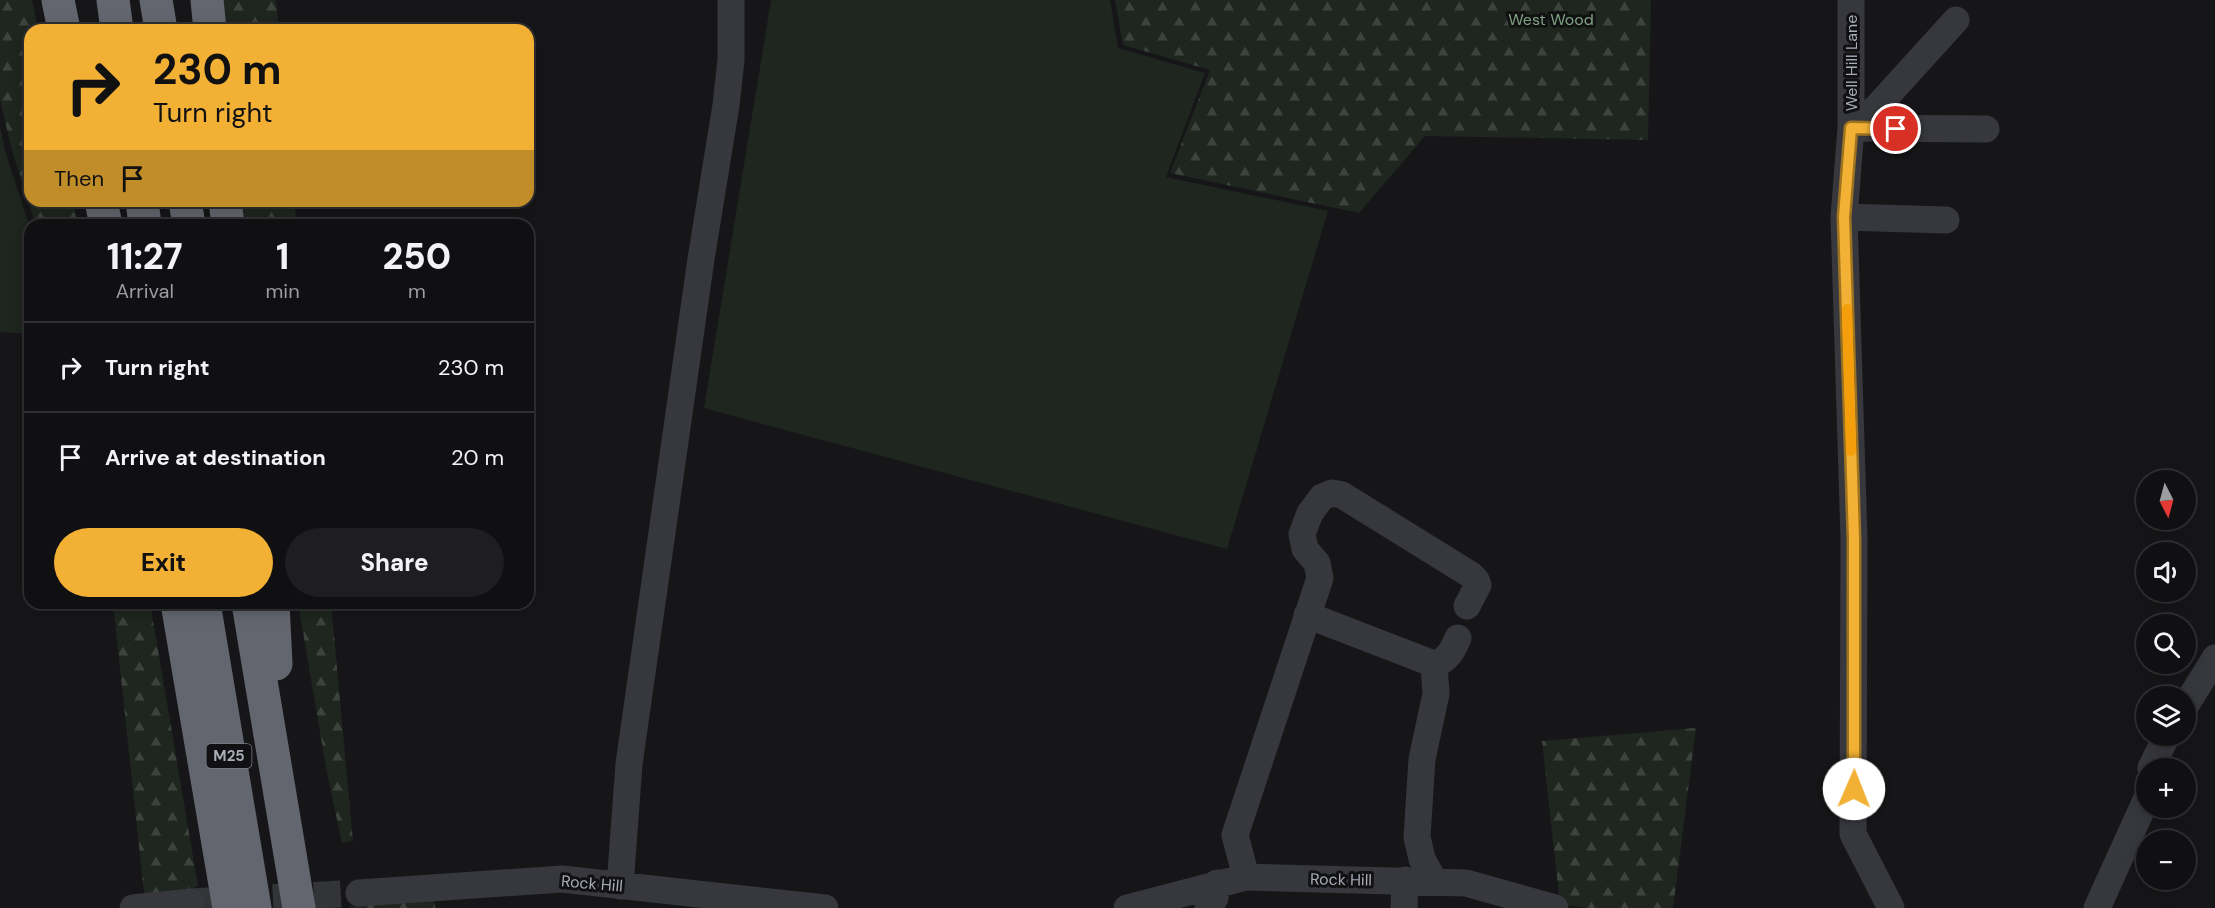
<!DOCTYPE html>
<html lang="en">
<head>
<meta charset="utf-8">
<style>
	:root { --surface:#101012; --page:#1e1e20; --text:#f1f3f6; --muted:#9c9d9f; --line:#303032; --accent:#f2b134 }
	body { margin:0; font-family:"DM Sans",sans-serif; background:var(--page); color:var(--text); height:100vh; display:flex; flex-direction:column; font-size:22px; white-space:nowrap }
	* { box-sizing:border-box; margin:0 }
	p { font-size:20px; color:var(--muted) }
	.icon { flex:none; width:33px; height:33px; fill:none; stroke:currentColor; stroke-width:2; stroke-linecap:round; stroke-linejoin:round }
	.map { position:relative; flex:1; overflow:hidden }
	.sheet { position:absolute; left:24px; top:219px; width:510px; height:390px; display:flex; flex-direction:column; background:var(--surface); border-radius:18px; box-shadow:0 3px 15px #0003,0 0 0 2px var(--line) }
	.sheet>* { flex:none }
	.hud { position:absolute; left:24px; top:24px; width:510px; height:183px; border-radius:18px; box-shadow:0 3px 15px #0003,0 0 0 2px var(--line); background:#f2b134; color:#111; overflow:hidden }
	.needle { width:39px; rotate:174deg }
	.buttons { position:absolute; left:2136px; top:470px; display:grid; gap:12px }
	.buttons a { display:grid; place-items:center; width:60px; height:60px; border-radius:50%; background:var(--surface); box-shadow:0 3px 15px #0003,0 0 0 2px var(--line); font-size:30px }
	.pin { position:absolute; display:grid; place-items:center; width:51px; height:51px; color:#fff; margin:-26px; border:3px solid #fff; border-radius:50%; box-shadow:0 2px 6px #0007 }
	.me { position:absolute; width:66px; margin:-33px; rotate:1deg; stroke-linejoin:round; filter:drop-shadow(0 0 4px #0008) }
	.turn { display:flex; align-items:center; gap:21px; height:126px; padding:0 30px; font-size:27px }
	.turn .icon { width:78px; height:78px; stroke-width:2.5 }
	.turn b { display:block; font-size:42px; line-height:51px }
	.then { display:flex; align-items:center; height:57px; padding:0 30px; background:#0003; gap:12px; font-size:22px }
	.eta { display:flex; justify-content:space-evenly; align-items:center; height:102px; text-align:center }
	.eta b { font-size:36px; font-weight:800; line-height:42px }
	.primary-button { display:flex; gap:12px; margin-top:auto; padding:12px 30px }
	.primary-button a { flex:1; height:69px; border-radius:36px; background:var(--accent); color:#111; font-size:24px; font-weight:800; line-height:69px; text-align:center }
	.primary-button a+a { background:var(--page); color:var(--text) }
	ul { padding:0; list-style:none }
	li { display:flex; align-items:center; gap:18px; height:90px; padding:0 30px; border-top:2px solid var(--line) }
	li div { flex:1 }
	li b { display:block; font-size:22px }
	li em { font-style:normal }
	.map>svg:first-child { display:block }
	.green { fill:#1e261f }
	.forest { fill:url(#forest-firs) }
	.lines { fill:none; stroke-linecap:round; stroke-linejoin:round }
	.minor-tunnel { stroke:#333438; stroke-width:27; stroke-dasharray:27 14; stroke-linecap:butt }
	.minor { stroke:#37383d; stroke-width:27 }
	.highway { stroke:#63666e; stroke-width:33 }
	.route-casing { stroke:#9d7322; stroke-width:15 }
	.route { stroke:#f2b134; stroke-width:10 }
	.slow { stroke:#f59e0b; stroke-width:10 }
	.labels { text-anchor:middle; stroke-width:6; stroke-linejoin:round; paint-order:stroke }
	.shield { fill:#111113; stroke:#7b7e86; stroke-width:1.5 }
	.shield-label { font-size:15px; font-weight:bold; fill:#a8adb8 }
	.park-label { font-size:16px; fill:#7fa381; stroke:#111113 }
	.street-label { font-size:16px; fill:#a8adb8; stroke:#111113 }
</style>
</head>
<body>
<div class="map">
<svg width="2215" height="908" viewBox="0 0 2215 908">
	<defs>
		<pattern id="forest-firs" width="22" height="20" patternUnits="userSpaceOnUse" patternTransform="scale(1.5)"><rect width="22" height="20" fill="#1e261f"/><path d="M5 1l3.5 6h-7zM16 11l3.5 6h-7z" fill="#3c433d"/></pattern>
	</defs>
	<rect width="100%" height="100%" fill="#161618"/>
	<path class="green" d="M771,0H1110L1118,48L1205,73L1166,177L1328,211L1227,549L704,408Z
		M0,127L6,154L30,227V334L0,332Z"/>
	<path class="forest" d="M0,0H32L38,30H30V201H73L78,225H36L12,151L0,99Z
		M221,0H276L279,30H223Z
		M1115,0H1651L1648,140L1425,136L1359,213L1170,173L1210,70L1123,45Z
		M240,201H294L297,225H243Z
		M113,603H150L198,886L145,902Z
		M298,603H331L353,841L342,843L327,773Z
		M1696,728L1673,908H1586L1560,904L1542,741Z
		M435,900V908H350V906Z"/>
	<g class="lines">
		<path class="minor-tunnel" d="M191,902L359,893"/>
		<path class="minor" d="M1851,0V128L1844,217L1854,539L1853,834L1891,908
			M1851,128L1876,108L1956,20
			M1851,128L1986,129
			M1844,217L1946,220
			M1307,615L1434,664C1448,661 1453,649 1458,638
			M2186,705L2215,658
			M2151,768L2167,735
			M1246,877L1235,835L1320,578L1317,563L1305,549L1302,534L1310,513L1322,497L1332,493L1342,495L1471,575L1476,580L1478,585L1467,606
			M1434,881L1422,859L1417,837L1422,759L1436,694L1434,664
			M620,886L629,764L701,259L726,105L731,60V0
			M359,893L562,879L825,908
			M133,908L191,902
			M1127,908L1246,877L1466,883L1555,908
			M1208,908L1215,898L1217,883
			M1404,908L1405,880
			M2097,908L2146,800"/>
		<path class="highway" d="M58,0L64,30
			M113,0L117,30
			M156,0L161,30
			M207,0L210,30
			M101,201L106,225
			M142,201L145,225
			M185,201L189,225
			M225,201L228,225
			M177,603L229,908
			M204,603L255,908
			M248,603L299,908
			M273,603L276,664"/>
	</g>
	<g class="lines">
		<g class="route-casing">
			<path id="route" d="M1854,789V539L1844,217L1851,128L1896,129"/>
		</g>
		<use href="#route" class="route"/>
		<path class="slow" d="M1847,309L1851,451"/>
	</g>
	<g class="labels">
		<rect class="shield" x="206.5" y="744" width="45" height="24" rx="4.5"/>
		<g class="shield-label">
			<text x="229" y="761">M25</text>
		</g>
		<g class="park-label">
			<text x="1551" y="25">West Wood</text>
		</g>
		<g class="street-label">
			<text transform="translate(1851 63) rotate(-90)" y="6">Well Hill Lane</text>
			<text transform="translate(1341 879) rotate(1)" y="6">Rock Hill</text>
			<text transform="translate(592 883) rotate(5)" y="6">Rock Hill</text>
		</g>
	</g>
</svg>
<div class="buttons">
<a><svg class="needle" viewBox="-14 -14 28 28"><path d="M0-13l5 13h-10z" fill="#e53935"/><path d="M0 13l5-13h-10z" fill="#9c9d9f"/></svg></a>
<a><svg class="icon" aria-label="sound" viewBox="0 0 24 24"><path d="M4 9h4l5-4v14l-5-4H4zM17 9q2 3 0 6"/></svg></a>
<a><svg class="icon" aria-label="search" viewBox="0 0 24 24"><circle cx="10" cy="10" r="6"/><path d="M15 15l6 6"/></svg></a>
<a><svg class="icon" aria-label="layers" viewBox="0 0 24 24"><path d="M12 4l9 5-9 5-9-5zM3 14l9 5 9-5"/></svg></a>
<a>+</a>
<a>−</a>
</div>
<div class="pin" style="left:1896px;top:129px;background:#d93025"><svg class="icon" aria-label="arrive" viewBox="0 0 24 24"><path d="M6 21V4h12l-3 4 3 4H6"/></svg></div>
<svg class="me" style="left:1854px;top:789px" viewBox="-20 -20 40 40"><circle r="19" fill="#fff"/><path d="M0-13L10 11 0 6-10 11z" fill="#f2b134"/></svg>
<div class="hud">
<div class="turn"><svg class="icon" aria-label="right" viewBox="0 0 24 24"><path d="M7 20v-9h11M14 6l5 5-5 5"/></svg><div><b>230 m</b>Turn right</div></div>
<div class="then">Then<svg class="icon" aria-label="arrive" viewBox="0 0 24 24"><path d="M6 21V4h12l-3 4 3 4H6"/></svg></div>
</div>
<section class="sheet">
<div class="eta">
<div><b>11:27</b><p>Arrival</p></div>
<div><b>1</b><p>min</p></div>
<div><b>250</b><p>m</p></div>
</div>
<ul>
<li><svg class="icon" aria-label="right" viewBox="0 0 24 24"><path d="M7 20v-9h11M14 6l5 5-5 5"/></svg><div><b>Turn right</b></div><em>230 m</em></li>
<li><svg class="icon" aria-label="arrive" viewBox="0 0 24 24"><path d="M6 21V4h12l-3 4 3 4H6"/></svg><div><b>Arrive at destination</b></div><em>20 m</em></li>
</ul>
<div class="primary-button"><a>Exit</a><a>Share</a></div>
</section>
</div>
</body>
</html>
